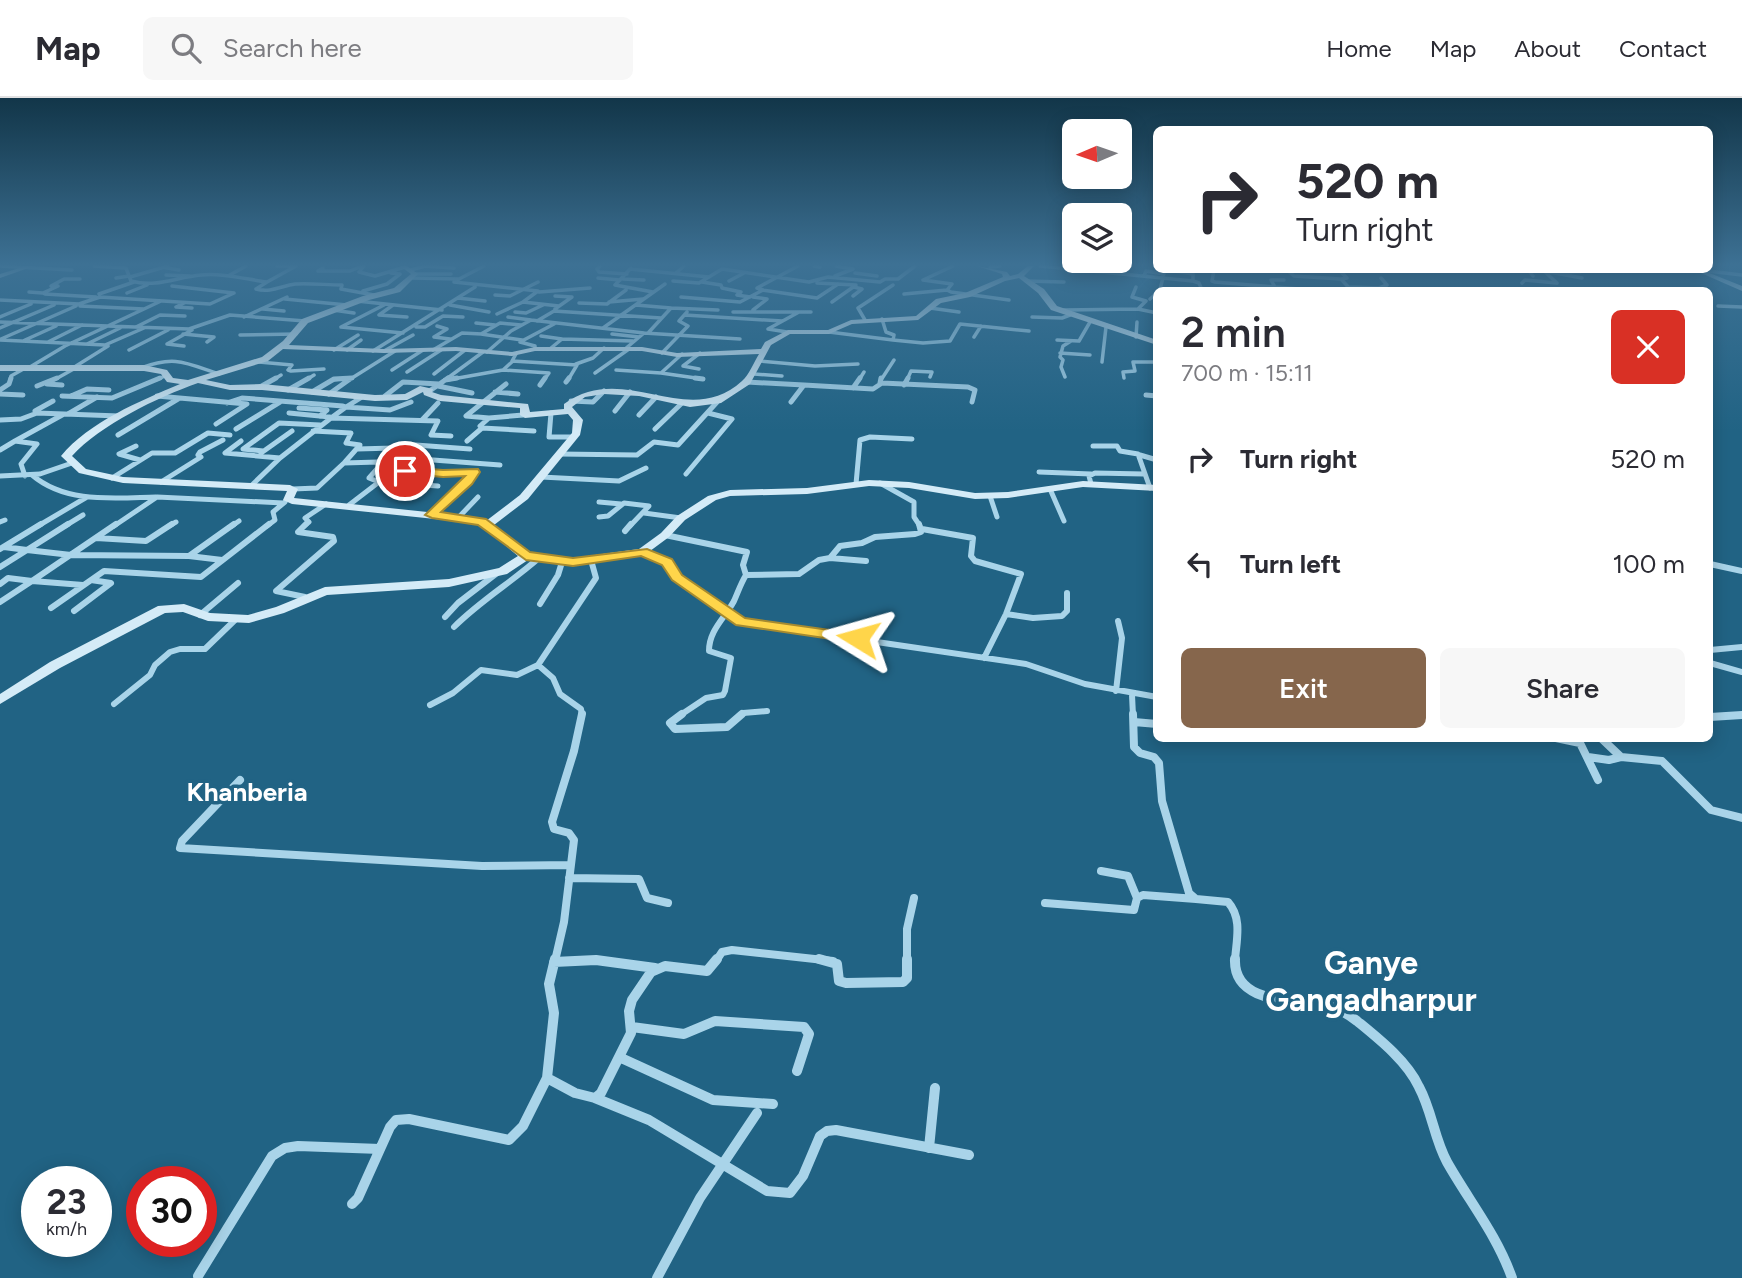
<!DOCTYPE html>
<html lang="en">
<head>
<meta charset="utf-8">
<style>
	:root { --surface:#fff; --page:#f7f7f7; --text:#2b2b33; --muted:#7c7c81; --line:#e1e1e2; --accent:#86664c }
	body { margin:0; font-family:Figtree,sans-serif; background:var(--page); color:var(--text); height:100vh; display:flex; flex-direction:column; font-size:26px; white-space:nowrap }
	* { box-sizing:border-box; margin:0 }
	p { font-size:23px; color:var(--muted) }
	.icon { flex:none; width:38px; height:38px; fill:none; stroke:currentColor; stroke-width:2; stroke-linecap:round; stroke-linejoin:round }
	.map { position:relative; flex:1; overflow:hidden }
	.details { position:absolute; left:1153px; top:189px; width:560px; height:455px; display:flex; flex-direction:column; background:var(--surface); border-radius:10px; box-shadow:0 4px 18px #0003 }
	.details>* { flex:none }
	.hud { position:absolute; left:1153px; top:28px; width:560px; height:147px; border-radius:10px; box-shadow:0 4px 18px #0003; background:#fff; color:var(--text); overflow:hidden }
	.needle { width:46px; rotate:268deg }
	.fabs { position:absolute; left:1062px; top:21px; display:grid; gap:14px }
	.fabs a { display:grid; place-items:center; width:70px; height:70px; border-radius:10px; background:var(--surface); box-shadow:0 4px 18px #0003; font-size:35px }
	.speed { position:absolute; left:21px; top:1068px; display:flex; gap:14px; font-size:35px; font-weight:700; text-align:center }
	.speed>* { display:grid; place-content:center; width:91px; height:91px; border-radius:50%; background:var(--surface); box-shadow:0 4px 18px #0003; line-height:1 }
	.speed small { font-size:18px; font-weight:400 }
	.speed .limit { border:10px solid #d22; background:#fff; color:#111 }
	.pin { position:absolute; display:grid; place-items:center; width:60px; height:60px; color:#fff; margin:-30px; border:4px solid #fff; border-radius:50%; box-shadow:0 2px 7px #0007 }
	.me { position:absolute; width:77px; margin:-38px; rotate:278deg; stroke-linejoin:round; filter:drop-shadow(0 0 5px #0008) }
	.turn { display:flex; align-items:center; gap:24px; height:147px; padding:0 28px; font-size:32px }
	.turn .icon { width:91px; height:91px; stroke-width:2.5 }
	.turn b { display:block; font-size:49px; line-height:60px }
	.round { display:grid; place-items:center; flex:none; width:74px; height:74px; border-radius:10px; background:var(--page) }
	.headline { display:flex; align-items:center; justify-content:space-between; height:119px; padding:0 28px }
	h1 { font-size:42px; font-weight:600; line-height:52px }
	.action { display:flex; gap:14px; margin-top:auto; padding:14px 28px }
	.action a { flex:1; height:80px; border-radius:10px; background:var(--accent); color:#fff; font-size:28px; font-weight:600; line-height:80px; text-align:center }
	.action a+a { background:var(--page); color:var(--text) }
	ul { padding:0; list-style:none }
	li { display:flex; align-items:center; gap:21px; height:105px; padding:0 28px }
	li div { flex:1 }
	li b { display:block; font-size:26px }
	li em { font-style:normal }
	header { display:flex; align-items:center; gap:42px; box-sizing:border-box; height:98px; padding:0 35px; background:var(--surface); border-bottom:2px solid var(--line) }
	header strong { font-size:33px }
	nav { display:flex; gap:38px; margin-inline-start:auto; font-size:24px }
	.search { width:490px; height:63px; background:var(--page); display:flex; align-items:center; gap:18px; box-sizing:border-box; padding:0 24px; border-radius:10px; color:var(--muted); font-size:26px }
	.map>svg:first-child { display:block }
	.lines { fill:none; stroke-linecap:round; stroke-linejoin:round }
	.street-far4 { stroke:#a9d4e9; stroke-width:3.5 }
	.street-far3 { stroke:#a9d4e9; stroke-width:5 }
	.street-far2 { stroke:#a9d4e9; stroke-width:6 }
	.street-far1 { stroke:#a9d4e9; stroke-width:8 }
	.street { stroke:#a9d4e9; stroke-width:10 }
	.secondary { fill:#d4ebf7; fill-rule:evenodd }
	.route { fill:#ffd54a; stroke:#a68a30; stroke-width:2 }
	.labels { text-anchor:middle; stroke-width:7; stroke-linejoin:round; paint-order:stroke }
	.district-label { font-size:26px; font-weight:bold; fill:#fff; stroke:#216384 }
	.near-district-label { font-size:32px; font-weight:bold; fill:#fff; stroke:#216384 }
</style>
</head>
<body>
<header>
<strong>Map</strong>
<div class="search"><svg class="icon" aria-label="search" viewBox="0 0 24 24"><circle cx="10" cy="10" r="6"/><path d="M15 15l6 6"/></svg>Search here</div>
<nav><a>Home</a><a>Map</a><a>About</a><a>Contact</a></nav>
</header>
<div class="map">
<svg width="1742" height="1180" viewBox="0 0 1742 1180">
	<rect width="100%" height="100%" fill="#216384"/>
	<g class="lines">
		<path class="street-far4" d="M0,168L72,172
			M94,168L126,170L131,183C157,190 176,179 201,177C223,175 245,181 267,184L256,191C271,195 281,188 295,186C311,185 327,187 342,187L341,191L374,197
			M277,168H294
			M364,168L359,174L375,178L405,169
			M600,168L597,171L599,174L627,176
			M814,168L820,169
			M953,168L923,182L952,186L947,192L951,194L1009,202
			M1040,168L1193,183V176L1168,172
			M1079,168L1096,169
			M162,169L179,172
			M990,169L1000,168
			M323,170L318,173H350L362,168
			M631,170L615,187L653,194
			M630,171L709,179
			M411,172L425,168L454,170
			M1214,172L1212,183L1215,184L1311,192
			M1261,172L1288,173L1294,178L1341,181L1351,192
			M1339,172L1347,180L1341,181
			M1528,172L1533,178
			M1700,172L1742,177
			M1544,173L1582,180
			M1565,174H1580
			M676,175L684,168
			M855,175L877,178
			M415,176H451
			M166,177L190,178
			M228,178L246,168
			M835,178L853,171L836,168
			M1144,178L1146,173L1164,176L1161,180
			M130,179L168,168
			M116,180L129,178
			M413,180L459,181L484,168
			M598,180L620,182
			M1163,180L1160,191L1170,192
			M623,181L644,182
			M673,183L699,185L722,171L809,184L828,179L880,184L885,181H898L915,168
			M729,183L744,175
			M1026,183L1064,184
			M1193,183L1199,185L1202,192
			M267,184L296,168
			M454,184L538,193L523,204L559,208
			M702,184L721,187L722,190L741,194L737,197L750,199
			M817,185L856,187L832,204
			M1522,185L1525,182L1557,185L1543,172
			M1275,189L1271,182H1284
			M1348,189L1379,190L1387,187L1381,180
			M762,192L817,200L838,186
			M363,193L387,186L400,176L391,175
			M29,194L43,195
			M539,194L590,190
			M127,195L147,187
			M45,196L43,195L58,188H51L64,181H80
			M45,196L96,199
			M99,196L134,184
			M904,196L947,192
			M495,197L510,198L538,184
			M555,198L572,199L555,211
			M853,198L862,191L854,189
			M681,199L740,204L763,192L757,190L798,168
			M753,199L767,201L753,212
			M458,200L485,203
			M285,201L347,207
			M1150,201L1157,195
			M0,202L79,206L100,199L210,206L234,195L172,188
			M357,203L442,212
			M609,204L643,201
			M184,205L176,209L192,210
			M579,205L607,206L626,192
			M393,207L379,217L407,219
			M450,207L489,214
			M636,207L671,210
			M80,208L144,211L161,203
			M1718,208L1742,209
			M930,210L959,214
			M263,211L284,213
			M1138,211L1157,215
			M333,212L354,215
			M1064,212L1138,211L1146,203L1132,199L1136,189
			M515,214L526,215L543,207
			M733,214H811
			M497,216L523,204
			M685,217L782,223
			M0,219L31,206
			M244,219L287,199
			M508,219L531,222
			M1032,219L1062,220L1070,217
			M882,221L886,234L894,237L893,242L923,245L950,243L960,226L1029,233
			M865,222L858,210L893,187
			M537,223L554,213L661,220
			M0,224L189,231L230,217L305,223
			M476,225L495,227
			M521,227L500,225L481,236L522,242
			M437,228L447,231L434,239L450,241
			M136,229L160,217L185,218
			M341,229L403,235
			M341,229L384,207
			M416,229H425L443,218L463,219
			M0,230L54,207
			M603,230L665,186
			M649,234L671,210L718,212
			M787,234L768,231L799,214
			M829,234L893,242
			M644,235L740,241
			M183,236L214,239L207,244
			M612,236L639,239
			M240,237L296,236
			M541,238L562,241
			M974,239L981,228
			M1136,239L1137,224
			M1,241L76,208
			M0,242L105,247L144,230
			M25,242L56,228
			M1057,242L1079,243L1090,224
			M48,244L82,227
			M87,246L120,230
			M184,248L167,246L192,232
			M551,250L562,241L633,243
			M535,251V248L520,244L554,226
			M129,252L168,232
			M334,252L358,237
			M347,252L361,242
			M433,252L462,235L482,236
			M373,253L475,189
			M384,253L413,237
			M487,254L511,233L531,222L644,235L625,251
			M662,255L688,228L679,223L687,214
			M1060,255L1090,257
			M516,256L512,263L577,267L568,282
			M682,256L661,275L703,281
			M513,263L503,272L549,275L544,282
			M760,263L815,268L858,266
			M259,264L292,267L288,272L291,273L324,271
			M1102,264L1106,229
			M576,266L593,260L604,250
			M76,268L108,248
			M30,269L65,248L144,211
			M141,270C175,257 186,265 219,276
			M699,271L683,268L700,255
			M392,272L423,252
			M616,272L661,275
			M407,274L441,252
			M595,275L629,251
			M434,276L465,252
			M754,276L782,278
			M1065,279L1061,269L1063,262L1060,259L1063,248L1071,243
			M1124,280L1123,274L1135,273L1133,264H1157
			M10,282L11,278L27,269
			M54,282L79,268
			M156,282L167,277
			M273,282L281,277
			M306,282L314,277
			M333,282L352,280L395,253
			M445,282L483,254
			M447,282L503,272
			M859,282L864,274
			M881,282L894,262
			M907,282L911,273L932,274L930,279"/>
		<path class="street-far3" d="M695,280L703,281
			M445,282L457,280
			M566,284L569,280
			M747,284L804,287L791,304
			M880,285L881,280
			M47,286L62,287
			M506,286L466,318L489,320L480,328L482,330L534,333
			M540,287L545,280
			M804,287L873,291L882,285L968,289L975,292L972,304
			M904,287L908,280
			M37,288L57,280
			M438,288L472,295
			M260,289L276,280
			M853,290L860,280
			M0,292L9,286L11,280
			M288,292L309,280
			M431,292L448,280
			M312,294L334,281L352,280
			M495,294L518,296
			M0,296L23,297
			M329,296L350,281
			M1146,297L1157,298
			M62,298L112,300L160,280
			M71,298L87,291L109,292
			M157,298L247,306L216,326
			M385,298L403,284L439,286
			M362,299L346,309L390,312L411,304
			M571,303L593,304L604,293
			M227,305L242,300L343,308L346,309L331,320L438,323L431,337L451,338
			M299,310L327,312L320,318
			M35,313L53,303
			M615,313L630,294
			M289,315L330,319
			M551,315L549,339H573
			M68,316L97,299
			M639,317L656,299
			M489,320L523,317
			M0,322L21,321L37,315L119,318
			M422,322L438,305
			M236,331L280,304
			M655,331L682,305
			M313,333L351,335L346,345L360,347L345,364
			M118,337L178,301
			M241,343L225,355L280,360L252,387
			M467,343L482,330
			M136,348L119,356L140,362
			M1093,348H1117L1120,353L1138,356L1150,390
			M357,351L394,350
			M0,352L15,343
			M263,353L243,351L279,325L320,327
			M261,355L292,333
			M559,356L637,357L654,344L678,347L718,303
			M1140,357L1157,362
			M280,360L331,320
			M387,360L402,346L470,351
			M1039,374L1091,376
			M686,376L732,321L708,315
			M32,377C66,406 114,400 156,399
			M0,378L40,376L72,365
			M25,378L21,366L37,346L15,343L64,316
			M541,379L619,383L646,370
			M112,380L152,355H175L208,335L230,337
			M161,384L201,359L198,357L200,354L223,342
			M379,384L369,380L384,363
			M391,385L405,373L444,376L474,374L432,417
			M880,385L914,404V419L920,428
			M856,386L860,342L870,339L912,341
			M1091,386L1089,378L1095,375L1144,376
			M293,391L317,390L344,365L378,364L393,359L500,367
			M1050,391L1064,423
			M990,398L997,419
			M599,404L621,406
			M349,407L379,384L438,388
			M644,415L681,420
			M599,419L608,418L624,405L649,408L630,428
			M458,420L478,399
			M0,424L5,422
			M38,428L87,399
			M65,428L83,417
			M114,428L157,399L283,405
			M169,428L176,424
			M232,428L239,423
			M267,428L275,422L273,414L285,404
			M304,428L309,424L305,420L326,406"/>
		<path class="street-far2" d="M922,431L973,440L971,458L975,463L1021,476L1006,516L984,560
			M625,433L631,426
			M665,437L747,454L743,467L746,477
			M96,440L146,443L172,426
			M4,449L27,452L68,426
			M0,451L41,426
			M642,454L667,464L677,479L741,524L1026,566L1085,586L1157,599
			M830,460L840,448L862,445L875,439L915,436L921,434L919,426
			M222,462L189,458L234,426
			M1710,466L1742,473
			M0,469L27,452L71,457L189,458
			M0,486L8,480L32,483L116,426
			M305,499L276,493L334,443L333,439L298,434L306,426
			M0,504L32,483L83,487
			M540,506L558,477L562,464
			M51,510L104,473L201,479L269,426
			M74,513L111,485L91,482
			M1006,516L1033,520L1062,518L1067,513V495
			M200,517L238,485
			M445,519L458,505L497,475
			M454,529C481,502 512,484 540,459
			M1710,552L1742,549
			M1710,565L1742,574
			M1116,593L1122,540L1118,523
			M1132,597L1133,618
			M114,606L150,577L155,567L170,554L180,551H205L235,522
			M430,607L453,595L481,572L517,577L538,567
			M582,618L581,611L560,596L553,580L538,567L596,480L591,462
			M679,618L706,600L723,597L725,593L731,560L709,553C709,532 725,520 734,503C738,494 741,485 746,477L799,476L819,462L830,460L866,463
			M740,618L743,615L767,613
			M1729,618L1742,617"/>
		<path class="street-far1" d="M682,616L670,625L675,631L727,629L742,616
			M1133,616L1134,649L1140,655L1154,659L1159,665L1162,703L1189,795L1196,801L1228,804C1243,821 1236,843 1235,863
			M1710,619L1742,617
			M1134,624L1157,626
			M1556,640L1580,645L1598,682
			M1601,640L1621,659L1662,663L1711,712L1742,720
			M1588,659L1609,662L1621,659
			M240,682L182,743L180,750L482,768L571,767
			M1101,773L1128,778L1137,800
			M569,780L639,781L647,800L668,805
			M1045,805L1134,812L1137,800L1143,797L1196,801
			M555,863L564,824L574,742L569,735L554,731L552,724L574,653L582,616
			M570,863H605
			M716,863L722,854L732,852L833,863
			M907,863V831L914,800"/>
		<path class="street" d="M555,861L549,886L554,915L547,980L575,995L595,1000L601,995L631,935L629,913L632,902L651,874L665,868L707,873L717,861
			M819,861L837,866L839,883L846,885L903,884L907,880V861
			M1235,861C1233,908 1298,901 1329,908C1340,911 1348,916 1357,923C1379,941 1407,963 1419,989C1432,1013 1434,1040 1447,1064C1469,1103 1497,1137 1512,1180
			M554,864L596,862L655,870
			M632,929L684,936L715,923L804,929L809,936L797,973
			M619,959L713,1002L773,1006
			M595,1000L649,1022L767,1093L790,1095L803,1078L820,1038L827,1033L836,1032L969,1057
			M929,1050L935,990
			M352,1106L358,1100L390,1029L396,1022L409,1021L509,1042L523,1028L547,980
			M198,1178L272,1058L285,1050L298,1048L380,1051
			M657,1180L700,1100L757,1015"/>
		<path class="secondary" d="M26,168H34L0,180V176Z
			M400,168H407L418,176L400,194L369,202L308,225L289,247L384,251L456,249L512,254L535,249H642L677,255L761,251L765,244L788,232H828L851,222L916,218L936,201L965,195L1003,179L1002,176L977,168L1007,174L1010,178L1018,176L1028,168H1034L1024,178L1044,191L1057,208L1157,242V247L1051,212L1038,195L1019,180L1005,183L970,199L941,205L918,222L852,226L829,236H790L771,247L750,286L721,305L690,309L639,298L604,296L585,299L572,309L583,322L580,337L528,401L494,427L529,455L573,460L639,451L661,435L677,418L708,398L730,392L807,390L869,382L909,384L975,395L1008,394L1083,383L1157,387V393L1083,389L1008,400L975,401L909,390L869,388L807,396L730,398L716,402L685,422L669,439L646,456L573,468L528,462L507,476L449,489L327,497L284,515L249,525L208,523L183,514L165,515L60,570L0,606V596L50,564L158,508L184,506L210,515L248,517L276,509L325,489L449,481L499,470L518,458L483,429L473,425L292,406L283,402L287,393L123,385L79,375L61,358C89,324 140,303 180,286L167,284L161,276L144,273H0V267H144L167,272L173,280L188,282L262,259L283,243L302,221L363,198L394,190L411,176ZM283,251L384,255L456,253L512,258L535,253H642L677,259L759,256C754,264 749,277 742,283C687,333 625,262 564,306V311L530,314L528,306L441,297L432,294L433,291L420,288L405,296L375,297L262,286L230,287L206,282L268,263ZM198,285L230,292H262L375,303L407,302L423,294L424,297L440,303L520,310V317L525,320L568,316L573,322L572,335L520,397L486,423L475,419L294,400L298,391L290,387L123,379L86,371L72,358C100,327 158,299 198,285Z
			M1694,172H1702L1742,188V193Z"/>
	</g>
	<linearGradient id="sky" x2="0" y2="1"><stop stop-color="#123649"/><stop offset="0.5" stop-color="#3d7194"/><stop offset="1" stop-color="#3d7194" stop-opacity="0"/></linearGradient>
	<rect width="1742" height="333" fill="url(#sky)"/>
	<path class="route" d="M405,369L443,372L478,371L480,374L472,386L441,414L486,421L530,454L573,460L647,451L672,461L682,477L745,520L858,536L865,540L858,545L736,527L672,482L662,467L641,458L573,468L526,462L478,427L432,420L425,417L465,378L443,379L401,375L400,373Z"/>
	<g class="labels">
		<g class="district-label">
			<text x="247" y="703">Khanberia</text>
		</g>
		<g class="near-district-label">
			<text x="1371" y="876">Ganye<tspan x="1371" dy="37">Gangadharpur</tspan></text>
		</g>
	</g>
</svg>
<div class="fabs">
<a><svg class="needle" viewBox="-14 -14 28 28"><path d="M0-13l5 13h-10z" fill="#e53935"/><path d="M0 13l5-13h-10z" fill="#7c7c81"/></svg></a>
<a><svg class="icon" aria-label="layers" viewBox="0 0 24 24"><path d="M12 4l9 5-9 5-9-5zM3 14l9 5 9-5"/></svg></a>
</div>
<div class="speed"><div>23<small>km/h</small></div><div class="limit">30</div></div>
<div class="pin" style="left:405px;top:373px;background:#d93025"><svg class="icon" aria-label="arrive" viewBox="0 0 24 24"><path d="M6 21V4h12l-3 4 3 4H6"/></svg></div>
<svg class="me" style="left:858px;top:540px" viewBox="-20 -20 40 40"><path d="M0-17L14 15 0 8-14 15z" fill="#ffd54a" stroke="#fff" stroke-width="4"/></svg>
<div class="hud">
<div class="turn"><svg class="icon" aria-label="right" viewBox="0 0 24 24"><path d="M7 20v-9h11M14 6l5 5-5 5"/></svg><div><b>520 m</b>Turn right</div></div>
</div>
<section class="details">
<div class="headline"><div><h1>2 min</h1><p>700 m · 15:11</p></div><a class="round" style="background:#d93025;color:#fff"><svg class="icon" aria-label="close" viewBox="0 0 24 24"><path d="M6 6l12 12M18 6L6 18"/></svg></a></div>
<ul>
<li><svg class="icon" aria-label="right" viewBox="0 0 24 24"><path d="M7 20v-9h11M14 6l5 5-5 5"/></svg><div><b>Turn right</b></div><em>520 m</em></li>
<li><svg class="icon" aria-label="left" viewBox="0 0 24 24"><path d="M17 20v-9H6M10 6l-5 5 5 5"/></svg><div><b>Turn left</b></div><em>100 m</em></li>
</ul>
<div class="action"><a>Exit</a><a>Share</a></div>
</section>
</div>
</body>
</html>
